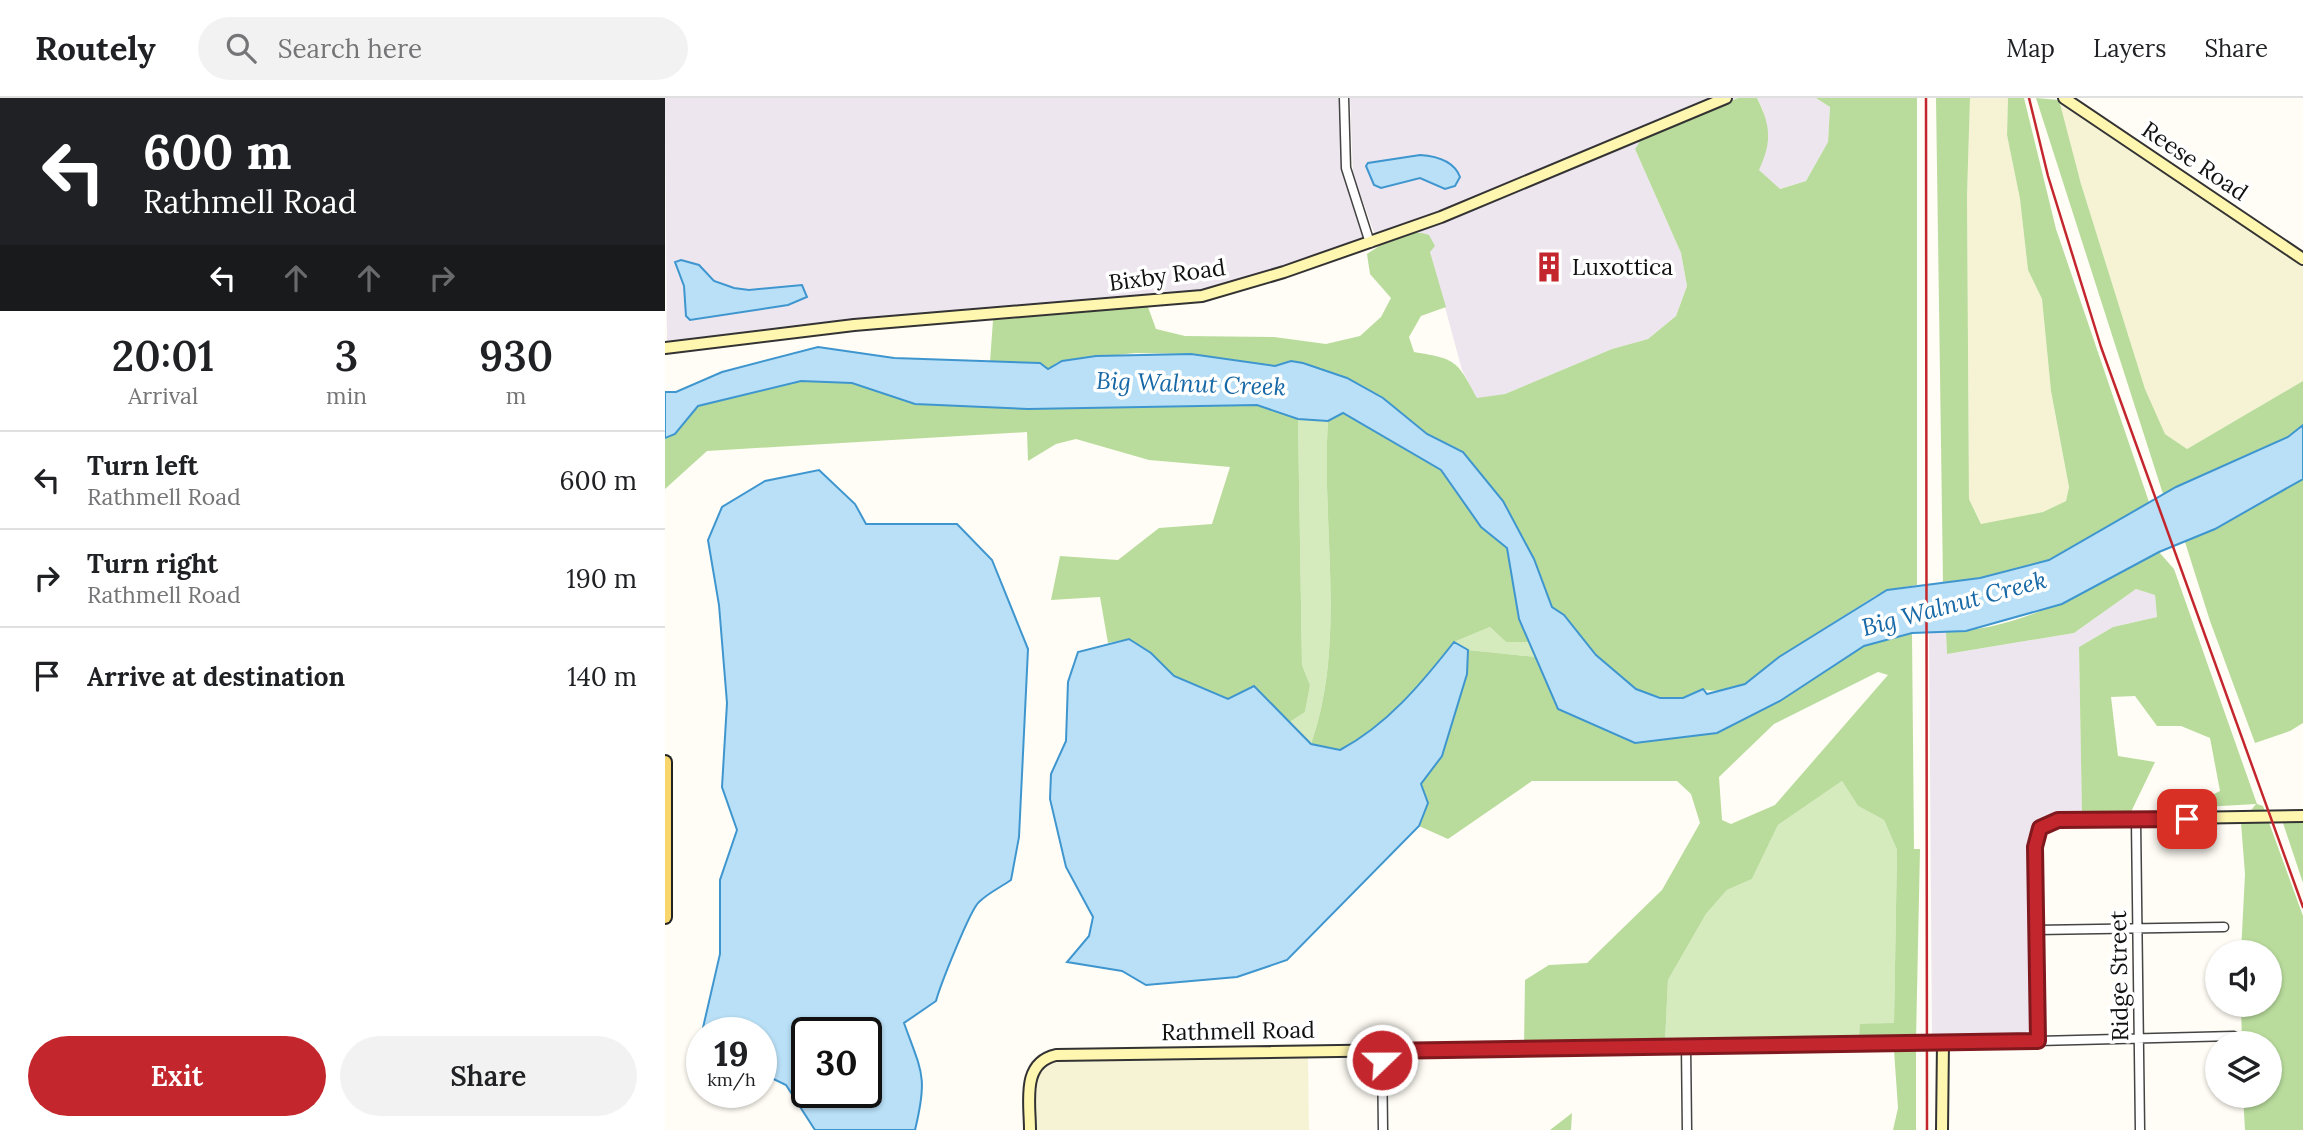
<!DOCTYPE html>
<html lang="en">
<head>
<meta charset="utf-8">
<style>
	:root { --surface:#fff; --page:#f2f2f2; --text:#202124; --muted:#757577; --line:#e0e0e0; --accent:#c4262e }
	body { margin:0; font-family:Lora,serif; background:var(--page); color:var(--text); height:100vh; display:flex; flex-direction:column; font-size:26px; white-space:nowrap }
	* { box-sizing:border-box; margin:0 }
	p { font-size:23px; color:var(--muted) }
	.icon { flex:none; width:38px; height:38px; fill:none; stroke:currentColor; stroke-width:2; stroke-linecap:round; stroke-linejoin:round }
	.map { position:relative; flex:1; overflow:hidden }
	.details { display:flex; flex-direction:column; background:var(--surface); width:665px }
	.details>* { flex:none }
	.hud { background:#202124; color:#fff; overflow:hidden }
	.fabs { position:absolute; left:1540px; top:842px; display:grid; gap:14px }
	.fabs a { display:grid; place-items:center; width:77px; height:77px; border-radius:50%; background:var(--surface); box-shadow:0 2px 5px #0004; font-size:35px }
	.speed { position:absolute; left:21px; top:919px; display:flex; gap:14px; font-size:35px; font-weight:700; text-align:center }
	.speed>* { display:grid; place-content:center; width:91px; height:91px; border-radius:50%; background:var(--surface); box-shadow:0 2px 5px #0004; line-height:1 }
	.speed small { font-size:18px; font-weight:400 }
	.speed .limit { border:4px solid #111; border-radius:10px; background:#fff; color:#111 }
	.pin { position:absolute; display:grid; place-items:center; width:60px; height:60px; color:#fff; margin:-30px; border-radius:14px; box-shadow:0 4px 10px #0006 }
	.me { position:absolute; width:77px; margin:-38px; rotate:68deg; stroke-linejoin:round; filter:drop-shadow(0 0 5px #0008) }
	.turn { display:flex; align-items:center; gap:24px; height:147px; padding:0 28px; font-size:32px }
	.turn .icon { width:91px; height:91px; stroke-width:2.5 }
	.turn b { display:block; font-size:49px; line-height:60px }
	.lanes { display:flex; align-items:center; height:66px; padding:0 28px; background:#0003; justify-content:center; gap:35px; direction:ltr }
	.lanes .off { opacity:.35 }
	.eta { display:flex; justify-content:space-evenly; align-items:center; height:119px; text-align:center }
	.eta b { font-size:42px; font-weight:600; line-height:49px }
	.action { display:flex; gap:14px; margin-top:auto; padding:14px 28px }
	.action a { flex:1; height:80px; border-radius:42px; background:var(--accent); color:#fff; font-size:28px; font-weight:600; line-height:80px; text-align:center }
	.action a+a { background:var(--page); color:var(--text) }
	ul { padding:0; list-style:none }
	li { display:flex; align-items:center; gap:21px; height:98px; padding:0 28px; border-top:2px solid var(--line) }
	li div { flex:1 }
	li b { display:block; font-size:26px }
	li em { font-style:normal }
	header { display:flex; align-items:center; gap:42px; box-sizing:border-box; height:98px; padding:0 35px; background:var(--surface); border-bottom:2px solid var(--line) }
	header strong { font-size:33px }
	nav { display:flex; gap:38px; margin-inline-start:auto; font-size:24px }
	.search { width:490px; height:63px; background:var(--page); display:flex; align-items:center; gap:18px; box-sizing:border-box; padding:0 24px; border-radius:38px; color:var(--muted); font-size:26px }
	main { display:flex; flex:1; min-height:0 }
	.map>svg:first-child { display:block }
	.industrial { fill:#eee6ef }
	.farmland { fill:#f6f3d4 }
	.green { fill:#d5ebbd }
	.forest { fill:#b9dc9c; fill-rule:evenodd }
	.water { fill:#b9e0f7; stroke:#3f96cf; stroke-width:2; fill-rule:evenodd }
	.lines { fill:none; stroke-linecap:round; stroke-linejoin:round }
	.street-casing { stroke:#444; stroke-width:11 }
	.secondary-casing { stroke:#333; stroke-width:14 }
	.primary-casing { stroke:#222; stroke-width:16 }
	.street { stroke:#fff; stroke-width:8 }
	.secondary { stroke:#fff6b0; stroke-width:10 }
	.primary { stroke:#f9d66b; stroke-width:12 }
	.rail { stroke:#c4262e; stroke-width:2.5 }
	.route-casing { stroke:#7f191e; stroke-width:18 }
	.route { stroke:#c4262e; stroke-width:12 }
	.labels { text-anchor:middle; stroke-width:7; stroke-linejoin:round; paint-order:stroke }
	.street-label { font-size:23px; fill:#111; stroke:#fff }
	.poi-label { font-size:23px; fill:#111; stroke:#fff; text-anchor:start }
	.water-label { font-size:24px; font-style:italic; fill:#1768a6; stroke:#fff }
</style>
</head>
<body>
<header>
<strong>Routely</strong>
<div class="search"><svg class="icon" aria-label="search" viewBox="0 0 24 24"><circle cx="10" cy="10" r="6"/><path d="M15 15l6 6"/></svg>Search here</div>
<nav><a>Map</a><a>Layers</a><a>Share</a></nav>
</header>
<main>
<section class="details">
<div class="hud">
<div class="turn"><svg class="icon" aria-label="left" viewBox="0 0 24 24"><path d="M17 20v-9H6M10 6l-5 5 5 5"/></svg><div><b>600 m</b>Rathmell Road</div></div>
<div class="lanes"><svg class="icon" aria-label="left" viewBox="0 0 24 24"><path d="M17 20v-9H6M10 6l-5 5 5 5"/></svg><svg class="icon off" aria-label="ahead" viewBox="0 0 24 24"><path d="M12 20V5M6 11l6-6 6 6"/></svg><svg class="icon off" aria-label="ahead" viewBox="0 0 24 24"><path d="M12 20V5M6 11l6-6 6 6"/></svg><svg class="icon off" aria-label="right" viewBox="0 0 24 24"><path d="M7 20v-9h11M14 6l5 5-5 5"/></svg></div>
</div>
<div class="eta">
<div><b>20:01</b><p>Arrival</p></div>
<div><b>3</b><p>min</p></div>
<div><b>930</b><p>m</p></div>
</div>
<ul>
<li><svg class="icon" aria-label="left" viewBox="0 0 24 24"><path d="M17 20v-9H6M10 6l-5 5 5 5"/></svg><div><b>Turn left</b><p>Rathmell Road</p></div><em>600 m</em></li>
<li><svg class="icon" aria-label="right" viewBox="0 0 24 24"><path d="M7 20v-9h11M14 6l5 5-5 5"/></svg><div><b>Turn right</b><p>Rathmell Road</p></div><em>190 m</em></li>
<li><svg class="icon" aria-label="arrive" viewBox="0 0 24 24"><path d="M6 21V4h12l-3 4 3 4H6"/></svg><div><b>Arrive at destination</b></div><em>140 m</em></li>
</ul>
<div class="action"><a>Exit</a><a>Share</a></div>
</section>
<div class="map">
<svg width="1638" height="1032" viewBox="0 0 1638 1032">
	<rect width="100%" height="100%" fill="#fffdf5"/>
	<path class="industrial" d="M0,0H679L680,58L705,145L558,194L2,250Z
		M685,0H1073L978,40L970,51L1016,155L1022,188L1011,218L983,241L947,251L840,296L812,301L797,272L765,154L742,136L714,148L688,76Z
		M1092,0H1151L1165,9L1163,44L1141,83L1114,91L1094,72L1098,12Z
		M1471,491L1490,496L1492,519L1448,529L1414,549L1417,719L1369,734V928L1354,940L1267,941L1264,534H1281L1282,556L1409,535Z"/>
	<path class="farmland" d="M1305,0H1343L1342,37L1355,101L1363,172L1377,201L1386,293L1404,389L1401,403L1378,414L1317,427L1304,401L1302,98Z
		M1394,5L1638,169V283L1522,351L1500,336L1480,291L1416,86Z
		M643,959L644,1032H369L368,990L372,978L390,962Z"/>
	<path class="green" d="M633,321L663,323C656,429 682,544 646,646L625,624L640,614L645,587L637,567Z
		M825,529L841,544H864L871,559L803,552L789,544Z
		M1177,683L1193,708L1219,722L1232,752L1229,925L1194,942L1000,944L1003,882L1041,816L1062,792L1087,781L1113,727Z"/>
	<path class="forest" d="M1073,0H1092C1106,28 1107,44 1094,72L1115,91L1141,83L1163,44L1165,9L1151,0H1252V487L1222,492L1210,498L1114,559L1080,586L1059,593L1035,592L1018,600L1001,601L971,591L954,577L931,557L899,517L887,509L869,461L796,352L762,336L718,300L626,263L610,268L526,256L470,255L393,264L383,271L375,265L325,264L328,222L483,209L491,231L520,238L609,239L661,246L695,238L716,219L726,200L705,176L702,156C719,145 743,129 764,137L770,148L765,154L781,209L756,218L744,239L749,254C791,261 792,262 812,300L840,296L947,251L983,241L1011,218L1022,188L1016,155L970,51L977,40Z
		M1271,0H1305L1302,98L1304,401L1316,426L1378,414L1401,403L1404,389L1386,293L1377,201L1363,172L1355,101L1342,37L1343,0H1359L1391,131L1484,404L1384,462L1315,480L1278,484Z
		M1371,0L1394,2L1416,86L1480,291L1500,336L1522,351L1638,283V327L1623,339L1498,396Z
		M136,283L187,285L250,306L363,311L592,307L633,321L637,567L645,587L640,614L625,624L589,589L563,601L509,578L486,555L464,541L443,545L435,499L386,502L395,458L453,462L494,430L547,426L565,369L484,362L411,341L391,346L363,363L362,334L42,353L0,391V340L10,336L32,308Z
		M678,315L776,372L816,429L842,450L854,521L864,544H841L825,529L789,544L757,585L704,636L675,652L646,646C682,544 656,429 663,323Z
		M1638,381V625L1625,633L1590,645L1545,523L1520,444L1550,431Z
		M1494,454L1509,471L1592,706L1598,708L1638,818V1032H1580L1578,998H1605V945H1577L1576,907L1605,906V854H1576L1580,776L1576,725L1591,706L1521,710L1555,693L1545,640L1516,628H1492L1470,598L1446,599L1453,658L1490,664L1464,718L1417,719L1414,549L1448,529L1492,519L1490,497L1471,491L1409,535L1282,556L1281,534C1358,532 1428,489 1494,454Z
		M1247,535L1249,751H1255L1251,942H1194L1195,926L1229,925L1232,752L1219,722L1193,708L1177,683L1113,727L1087,781L1062,792L1041,816L1003,882L1000,944L859,948L860,882L884,867L922,865L997,792L1035,725L1026,696L1012,683H867L783,741L754,728L763,705L756,686L777,658L802,576L803,552L871,559L893,611L1052,635L1115,603L1199,548ZM1213,574L1223,577L1110,707L1066,726L1057,722L1054,679L1109,626Z
		M1617,722H1638V785Z
		M1251,951V1032H1228L1233,1010L1229,952Z
		M907,1015L906,1032H885Z"/>
	<path class="water" d="M755,57C771,58 789,63 795,79L790,88L780,91L755,80L716,90L709,87L701,68L703,65Z
		M16,162L34,167L49,183L69,190L84,192L137,187L142,199L123,207L25,222L21,218L19,188L10,164Z
		M153,249L229,260L375,265L383,271L397,263L431,258L526,256L610,268L626,263L638,265L682,280L718,300L762,336L798,354L838,403L869,461L887,509L899,517L931,557L971,591L995,600H1018L1038,591L1042,596L1080,586L1114,559L1222,492L1315,480L1384,462L1511,389L1623,339L1638,327V381L1550,431L1494,454L1397,506L1301,533L1247,535L1199,548L1115,603L1052,635L970,645L893,611L854,521L842,450L816,429L776,372L678,315L663,323L633,321L592,307L363,311L250,306L187,285L136,283L33,308L10,336L0,340V294H11L57,274Z
		M154,372L190,406L201,426H292L327,462L363,551L354,739L346,782C336,789 323,795 314,804C305,812 275,888 271,903L239,925C257,975 263,978 250,1032H150L121,987L96,975V934H37L55,856V782L72,732L57,689L62,605L54,507L43,442L57,409L100,383ZM201,934V994H142V934Z
		M464,541L486,555L509,578L563,601L589,588L646,646L675,652C722,627 756,586 789,544L803,552L802,576L777,658L756,686L763,705L754,728L622,862L572,879L481,887L457,873L402,864L424,838L428,819L401,769L385,701L386,676L401,643L403,584L413,554Z"/>
	<g class="lines">
		<g class="street-casing">
			<path id="street" d="M679,0L681,70L705,145
				M1471,723L1475,1032
				M1371,832L1559,829
				M1373,943L1569,938
				M1021,948L1022,1032
				M717,953L718,1032"/>
		</g>
		<g class="secondary-casing">
			<path id="secondary" d="M1399,0L1638,161
				M0,250L189,227L537,198L619,174L776,119L1061,0
				M365,1032C365,1004 356,965 391,957L1373,943L1370,749C1371,733 1378,725 1393,722L1638,718
				M1277,1032L1278,944"/>
		</g>
		<g class="primary-casing">
			<path id="primary" d="M0,664V819"/>
		</g>
		<use href="#street" class="street"/>
		<use href="#secondary" class="secondary"/>
		<use href="#primary" class="primary"/>
		<path class="rail" d="M1261,0L1262,1032
			M1364,0L1383,78L1436,249L1638,809"/>
	</g>
	<g class="lines">
		<g class="route-casing">
			<path id="route" d="M717,962V953L1373,943L1370,749L1375,730L1393,722L1522,721"/>
		</g>
		<use href="#route" class="route"/>
	</g>
	<defs>
		<g id="building-bare" transform="scale(2.415)"><path d="M-4-6H4V6H1V3H-1V6H-4ZM-2.5-4.3h1.7v1.8h-1.7ZM.8-4.3h1.7v1.8H.8ZM-2.5-1h1.7V.8h-1.7ZM.8-1h1.7V.8H.8Z" fill="#c4262e" stroke="#fff" stroke-width="2.5" paint-order="stroke"/></g>
	</defs>
	<g fill-rule="evenodd">
		<use href="#building-bare" x="884" y="169"/>
	</g>
	<g class="labels">
		<g class="street-label">
			<text transform="translate(1530 63) rotate(34)" y="8">Reese Road</text>
			<text transform="translate(502 177) rotate(-8)" y="8">Bixby Road</text>
			<text transform="translate(1454 878) rotate(-91)" y="8">Ridge Street</text>
			<text transform="translate(573 933) rotate(-1)" y="8">Rathmell Road</text>
		</g>
		<g class="poi-label">
			<text x="907" y="177">Luxottica</text>
		</g>
		<g class="water-label">
			<text transform="translate(526 286) rotate(2)" y="8">Big Walnut Creek</text>
			<text transform="translate(1289 506) rotate(-15)" y="8">Big Walnut Creek</text>
		</g>
	</g>
</svg>
<div class="fabs">
<a><svg class="icon" aria-label="sound" viewBox="0 0 24 24"><path d="M4 9h4l5-4v14l-5-4H4zM17 9q2 3 0 6"/></svg></a>
<a><svg class="icon" aria-label="layers" viewBox="0 0 24 24"><path d="M12 4l9 5-9 5-9-5zM3 14l9 5 9-5"/></svg></a>
</div>
<div class="speed"><div>19<small>km/h</small></div><div class="limit">30</div></div>
<div class="pin" style="left:1522px;top:721px;background:#d93025"><svg class="icon" aria-label="arrive" viewBox="0 0 24 24"><path d="M6 21V4h12l-3 4 3 4H6"/></svg></div>
<svg class="me" style="left:717px;top:962px" viewBox="-20 -20 40 40"><circle r="17" fill="#c4262e" stroke="#fff" stroke-width="3"/><path d="M0-11L8 9 0 5-8 9z" fill="#fff"/></svg>
</div>
</main>
</body>
</html>
